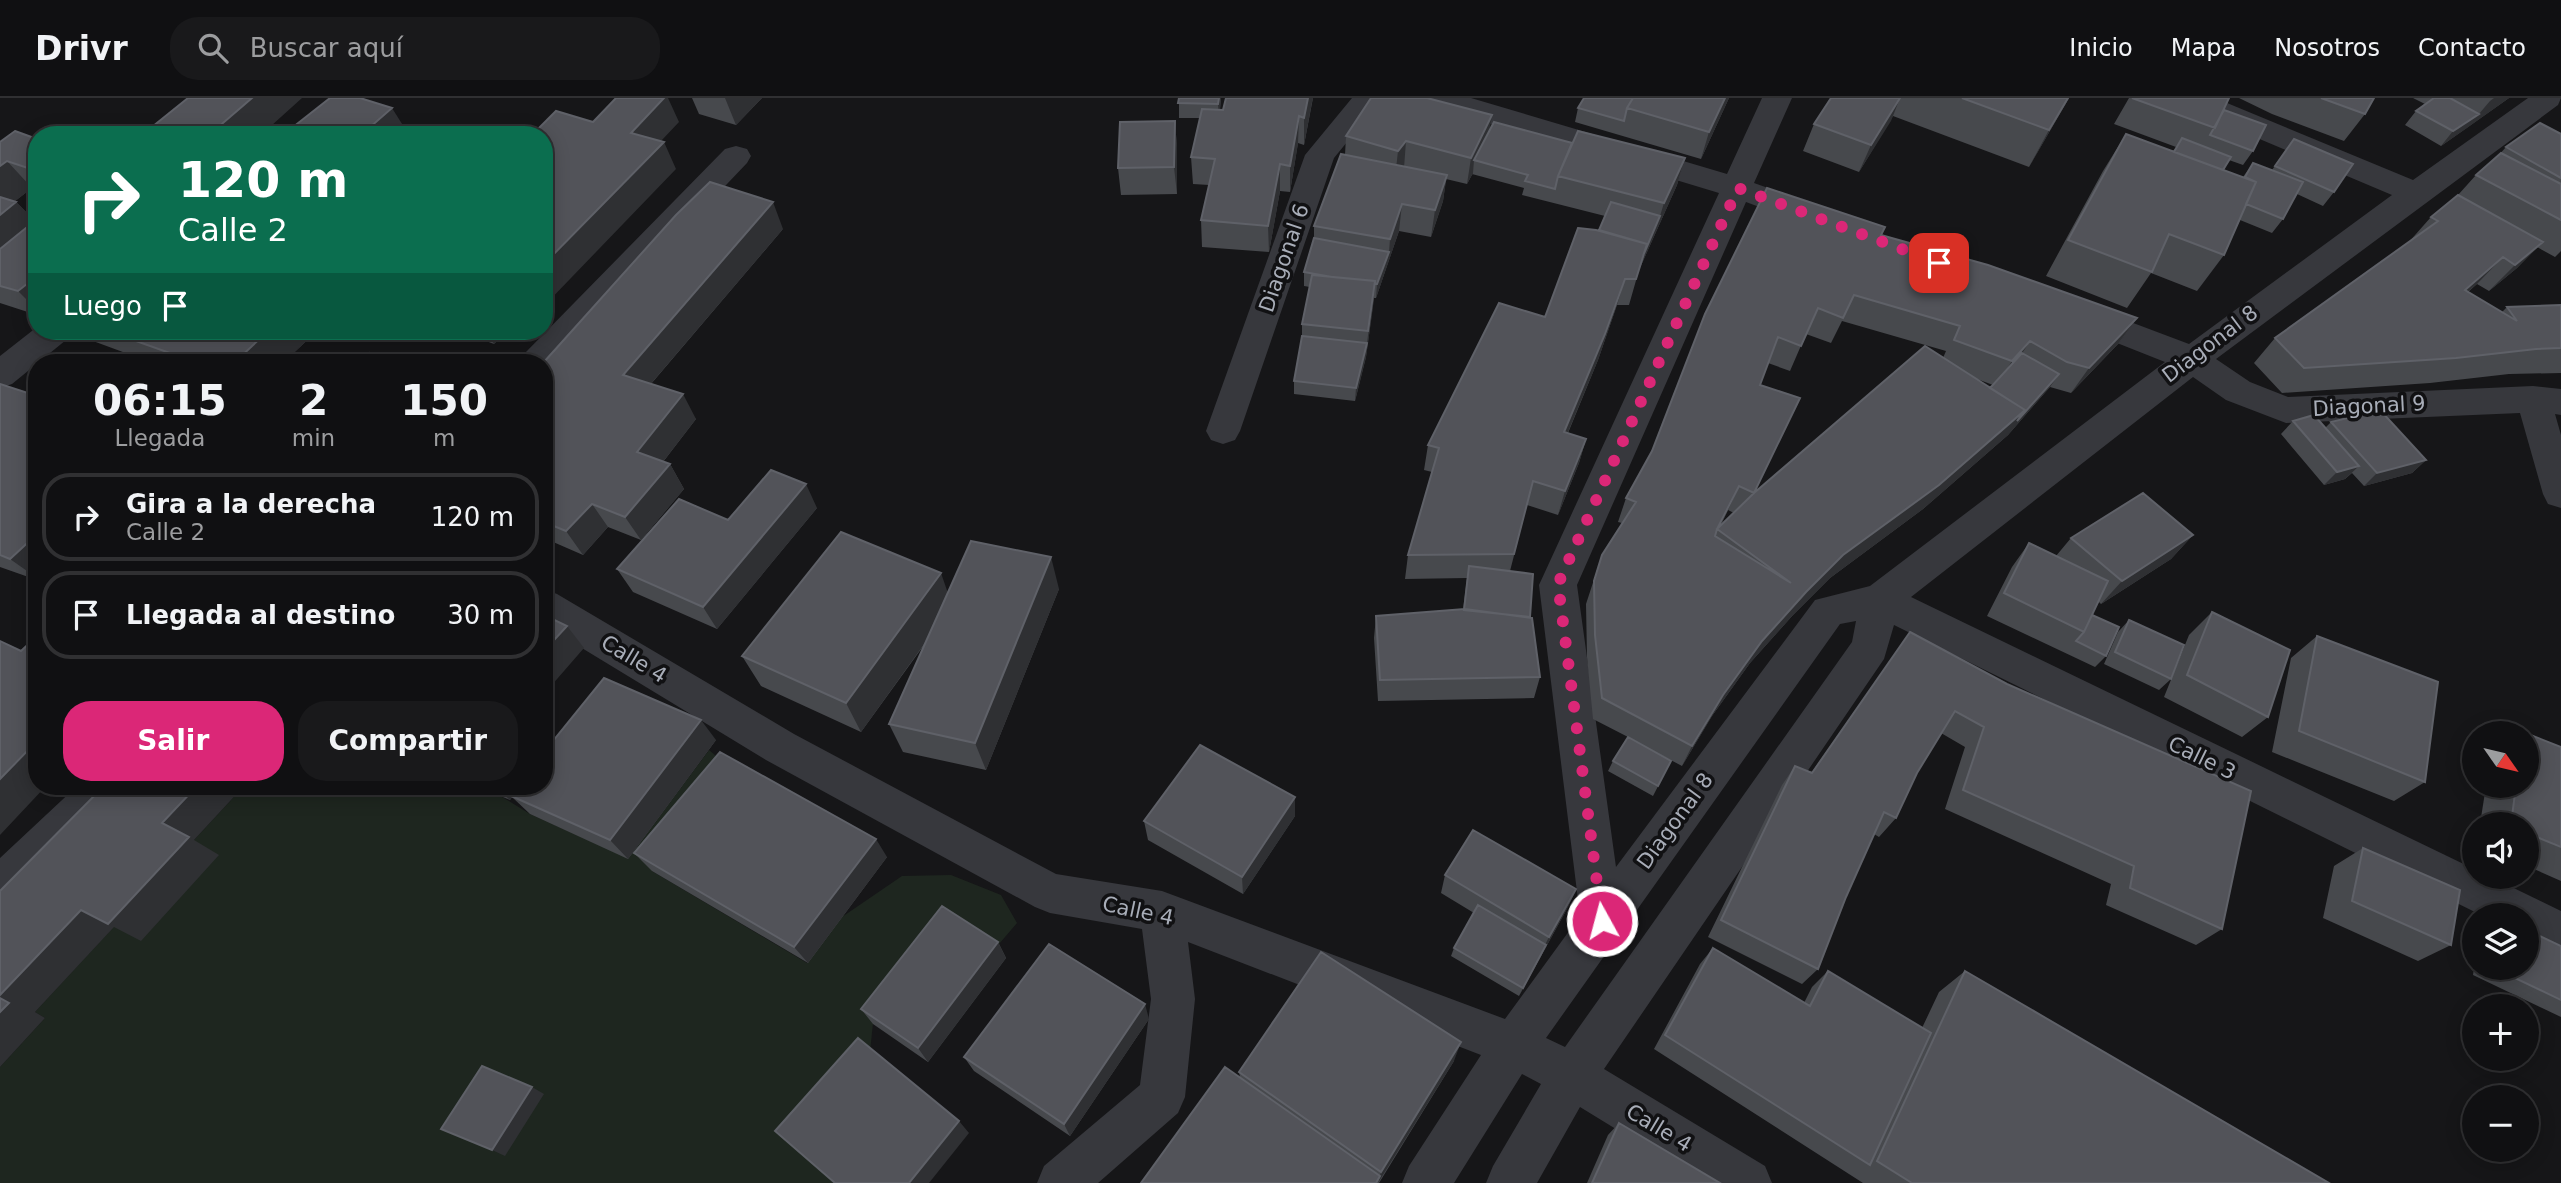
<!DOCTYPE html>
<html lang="es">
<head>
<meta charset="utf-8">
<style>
	:root { --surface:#101012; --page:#19191b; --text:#f1f3f6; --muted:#9c9d9f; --line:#303032; --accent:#db2777 }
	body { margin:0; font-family:"DejaVu Sans",sans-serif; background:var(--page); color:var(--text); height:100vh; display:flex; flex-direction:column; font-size:26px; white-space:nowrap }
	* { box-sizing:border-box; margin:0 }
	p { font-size:23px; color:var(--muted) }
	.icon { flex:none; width:38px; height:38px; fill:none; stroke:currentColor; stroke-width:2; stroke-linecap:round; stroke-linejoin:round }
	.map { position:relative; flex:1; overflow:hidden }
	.side { position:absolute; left:28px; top:256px; width:525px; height:441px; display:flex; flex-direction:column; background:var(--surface); border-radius:28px; box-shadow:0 4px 18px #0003,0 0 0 2px var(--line) }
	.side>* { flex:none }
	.top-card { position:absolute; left:28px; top:28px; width:525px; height:214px; border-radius:28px; box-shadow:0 4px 18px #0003,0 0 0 2px var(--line); background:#0b6e4f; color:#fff; overflow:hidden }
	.needle { width:46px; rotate:124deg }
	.controls { position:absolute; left:2462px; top:623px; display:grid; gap:14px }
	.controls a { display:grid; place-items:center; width:77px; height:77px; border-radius:50%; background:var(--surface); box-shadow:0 4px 18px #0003,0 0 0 2px var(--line); font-size:35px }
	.pin { position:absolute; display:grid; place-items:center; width:60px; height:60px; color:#fff; margin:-30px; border-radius:14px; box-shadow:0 4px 10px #0006 }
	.me { position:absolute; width:77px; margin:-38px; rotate:353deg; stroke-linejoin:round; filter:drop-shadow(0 0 5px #0008) }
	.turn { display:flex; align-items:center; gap:24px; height:147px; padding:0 35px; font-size:32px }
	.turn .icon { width:91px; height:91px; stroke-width:2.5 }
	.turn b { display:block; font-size:49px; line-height:60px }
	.then { display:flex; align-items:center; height:66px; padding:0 35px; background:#0003; gap:14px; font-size:26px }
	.eta { display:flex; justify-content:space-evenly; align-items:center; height:119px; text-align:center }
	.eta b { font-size:42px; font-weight:800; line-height:49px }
	.action { display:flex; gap:14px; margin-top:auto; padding:14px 35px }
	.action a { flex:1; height:80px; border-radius:28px; background:var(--accent); color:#fff; font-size:28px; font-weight:800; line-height:80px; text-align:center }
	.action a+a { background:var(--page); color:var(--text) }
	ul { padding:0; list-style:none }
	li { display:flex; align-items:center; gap:21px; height:88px; margin:0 14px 10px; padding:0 21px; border:4px solid var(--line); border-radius:28px }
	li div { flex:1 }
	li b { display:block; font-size:26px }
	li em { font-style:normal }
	header { display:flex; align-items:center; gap:42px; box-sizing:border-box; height:98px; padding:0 35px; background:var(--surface); border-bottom:2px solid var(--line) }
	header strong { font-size:33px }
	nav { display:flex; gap:38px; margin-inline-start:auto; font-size:24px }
	.search { width:490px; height:63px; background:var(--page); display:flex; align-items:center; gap:18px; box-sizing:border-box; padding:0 24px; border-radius:28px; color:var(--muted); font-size:26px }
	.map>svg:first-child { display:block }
	.green { fill:#1e261f }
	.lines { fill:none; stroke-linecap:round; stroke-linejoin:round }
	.street { fill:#37383d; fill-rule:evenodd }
	.wall { fill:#47494d; fill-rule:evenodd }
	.shaded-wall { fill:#2f3033 }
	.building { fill:#525359; stroke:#5f6168; stroke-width:2 }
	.route { stroke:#db2777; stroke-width:12; stroke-dasharray:0 21.6 }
	.labels { text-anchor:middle; stroke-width:7; stroke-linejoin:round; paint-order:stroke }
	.street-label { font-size:21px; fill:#a8adb8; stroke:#111113 }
</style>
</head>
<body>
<header>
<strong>Drivr</strong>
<div class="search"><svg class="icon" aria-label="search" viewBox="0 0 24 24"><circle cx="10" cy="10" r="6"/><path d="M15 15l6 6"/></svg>Buscar aquí</div>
<nav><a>Inicio</a><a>Mapa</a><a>Nosotros</a><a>Contacto</a></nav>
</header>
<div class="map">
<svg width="2561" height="1085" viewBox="0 0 2561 1085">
	<rect width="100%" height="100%" fill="#161618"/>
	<path class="green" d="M709,652L735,674L652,773L807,865L842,819L902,778L951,777L1001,797L1017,825L993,853L873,925L870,954L837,1085H0V969L45,920L35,914L244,688H484L530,716L628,760Z"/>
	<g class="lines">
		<path class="street" d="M1352,0H1383L1334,60L1240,333L1235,342L1223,346L1211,342L1206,333L1305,57Z
			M1423,0H1471L1727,76L1762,0H1792L1754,85L1824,110L1829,118L1824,126L1813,129L1746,104L1577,487L1616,769L1815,502L1870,488L2165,264L2064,224L2060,216L2064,208L2076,204L2088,208L2189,246L2392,97L2179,7L2174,0H2215L2413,82L2528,0H2561L2558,7L2216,261L2250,284L2288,299L2533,288L2561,291V317L2555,316L2561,337V410L2548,406L2543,396L2520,315L2286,325L2226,302L2193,279L1911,499L2474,771V779H2491L2561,813V856L2527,840V817H2481L1894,527L1884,561L1604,971L1765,1068L1772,1085H1704L1580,1009L1537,1085H1486L1493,1068L1541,986L1522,976L1454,1085H1402L1409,1068L1481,957L1188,844L1195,901L1185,999L1178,1015L1098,1085H1037L1044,1068L1140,987L1151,901L1142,831L1050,815L1035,809L766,662L544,527V491L557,496L794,636L1056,776L1162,793L1505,921L1580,818L1539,487L1719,95L1428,7ZM1856,523L1852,544L1565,949L1546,940L1840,526Z
			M736,48L747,51L751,58L747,65L549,273L544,274V264H520L525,255L725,51Z
			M37,229V233H71L66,242L12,286L0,290V258Z
			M77,688H126L119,701L15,802L0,808V760Z"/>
	</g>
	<path class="wall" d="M692,0H762L736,27L699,16Z
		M1179,0H1221L1220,12H1223L1226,0H1313L1304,47L1298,45L1290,94L1280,93L1269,154L1202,149L1201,122L1209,87L1193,86L1191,59L1200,20H1179Z
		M1729,0L1701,61L1575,24L1578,10Z
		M1831,0H2069L2029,69L1893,18L1859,74L1803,53L1814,26Z
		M2129,0H2229L2223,12L2253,53L2243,67L2229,62L2223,72L2243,79L2253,65L2272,72L2294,41L2334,94L2323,108L2297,96L2283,121L2272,135L2240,122L2224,157L2197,193L2151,175L2127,210L2046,178L2103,73L2126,36L2173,53L2176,49L2114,26Z
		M2239,0H2374L2365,16L2344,43L2272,16Z
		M2413,0H2509L2441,48L2405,27L2416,13L2425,6Z
		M1175,23L1177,50V96L1121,97L1118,70Z
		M1489,34L1685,60L1677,87L1639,172L1629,207H1617L1598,262L1568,335L1586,341L1579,365L1558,417L1527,407L1510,473L1530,519L1540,579L1534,600L1378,603L1374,540L1376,518L1463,512L1467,480L1405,481L1408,457L1432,374L1424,372L1428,347L1545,219L1599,132L1605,118L1522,97L1524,90L1472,76L1473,75L1467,86L1446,81L1443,103L1431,139L1399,133L1376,200H1374L1366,259L1355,303L1294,296V283L1302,238V226L1310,189L1304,188V174L1314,140V128L1345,57L1346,38Z
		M2561,36V153L2555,159L2537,149L2517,170L2489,193L2477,186L2468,194L2502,214L2507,209L2561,207V275L2509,276L2430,285L2282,295L2254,265L2275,240L2408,145L2431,119L2458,97L2476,77L2498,58L2506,49Z
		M37,41V91L32,90L15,103L35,123L37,121V217L0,205V44Z
		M783,131L651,286L696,321L663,364L670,366L684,391L641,442L608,429L583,457L544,440V264Z
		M1882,137L2137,220L2118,246L2071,295L2050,289L2008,337L1923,411L1830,480L1793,517L1750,565L1712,618L1682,668L1629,640L1671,663L1653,698L1608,673L1613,663L1628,639L1593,621L1587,559L1586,506L1602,457L1622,425L1618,424L1626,400L1652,353ZM1842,223L1946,253L1943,260L1755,395L1760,287L1768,265L1790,273L1806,236L1831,245ZM1977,281L1993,287L1990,290ZM1728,412L1734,415L1720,429Z
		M82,233H317L284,264H150L93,243Z
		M459,233H507L494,246Z
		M0,286L37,298V482L0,469Z
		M2293,323L2325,330L2331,324L2426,362L2412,375L2364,388L2352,375L2345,381L2324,387L2281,336Z
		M817,410L717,531L633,494L617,471L728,422Z
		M2193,437L2171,461L2101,506L2098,503L2092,517L2106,558L2095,569L1987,518L2012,469L2029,445L2056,458L2071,440Z
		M1059,491L986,672L903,654L889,626L927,543L861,634L761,588L742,558L948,495Z
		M2212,514L2268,619L2242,639L2164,599L2189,537Z
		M2129,522L2171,581L2159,592L2104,566L2118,534Z
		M1910,534L2222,831L2196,847L2106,807L2111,786L1945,711L1965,649L1941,635L1917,675L1896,720L1879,739L1874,736L1846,799L1818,871L1802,886L1708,839L1782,687L1795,668L1812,674Z
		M2317,538L2425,684L2394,703L2272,654L2291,560Z
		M2523,634L2561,649V783L2527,768V726H2480L2486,688H2527V635H2521Z
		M716,642L628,761L530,716L512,699L510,702L486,692L480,688H544Z
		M1295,699V718L1243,796L1148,742L1144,723Z
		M2363,750L2451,847L2418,863L2323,820L2334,768Z
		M634,755L887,759L808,865L652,773Z
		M1445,777L1576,791L1568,809L1519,898L1451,858L1454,850L1474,815L1441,795Z
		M998,844L1006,860L928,964L873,926L861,911Z
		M2561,848V919L2473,877L2474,870H2527Z
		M1713,850L1804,905L1812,889L1828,873L1922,930L1939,894L1965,873L2329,1085H1863L1654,951L1700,866Z
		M1149,921L1070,1038L974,973L964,959Z
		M1454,963L1379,1085H1141L1240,979L1239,974Z
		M1619,1025L1720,1085H1587L1608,1037Z"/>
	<path class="shaded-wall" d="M252,0H302L261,37H209Z
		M664,0H668L679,24L644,61L631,35Z
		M725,0H762L736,27Z
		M1219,0H1221L1219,21L1218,6Z
		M1308,0H1313L1312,4L1304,47V20Z
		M1725,0H1729L1701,61L1709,34Z
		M1900,0L1891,23L1859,74L1871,47Z
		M2068,0H2069L2029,69L2049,32Z
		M2494,0H2509L2467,30L2490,3Z
		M392,10L409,37H361Z
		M2479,16L2467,30L2441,48L2453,33Z
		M1492,17L1488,44L1474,62L1473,75L1467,86L1471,60Z
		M1299,18L1298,45L1290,94V68Z
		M1175,23L1177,50V96L1174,69Z
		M1406,43L1404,70L1395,80L1398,53Z
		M664,44L676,71L544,208V166Z
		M1685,60L1677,87L1639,172L1643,158L1660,118L1664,105Z
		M7,63L32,90L0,115V68Z
		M1280,66V93L1269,154L1268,128Z
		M1447,77L1443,103L1431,139L1435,112Z
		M16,104L37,125L0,164V117Z
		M773,104L783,131L637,302L623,277Z
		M1402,106L1399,133L1376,200L1377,186L1389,154L1390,141Z
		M2543,144L2517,170L2489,193L2515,167Z
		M2503,159L2477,186L2439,217L2465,192Z
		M37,178V212L18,193Z
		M1625,181L1617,207L1598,262L1558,358L1564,334Z
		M1375,183L1373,209L1366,259L1355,303L1356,290L1367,245Z
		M2137,220L2118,246L2071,295L2089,270Z
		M268,233H317L284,264H235Z
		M485,233H507L494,246Z
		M2030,243L2014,268L1996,288L2012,263Z
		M2059,276L2050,289L2008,337L2017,323Z
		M683,296L696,321L652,378L637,354Z
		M2025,312L2008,337L1923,411L1830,480L1793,517L1750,565L1712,618L1682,668L1692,648L1723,597L1762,543L1806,494L1843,457Z
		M1586,341L1579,365L1558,417L1565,393Z
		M2426,362L2412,375L2364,388L2377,375Z
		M670,366L684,391L641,442L625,419Z
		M2359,368L2345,381L2324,387L2337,374Z
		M806,386L817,410L717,531L703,509Z
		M1739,388L1728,412L1718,432L1717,431Z
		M592,406L608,429L583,457L566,433Z
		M37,436V480L10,461Z
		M2193,437L2171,461L2101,506L2122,483Z
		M1051,459L1059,491L986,672L975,645Z
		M941,475L952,507L861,634L846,605Z
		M567,528L584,550L544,596V553Z
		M701,622L716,642L628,761L610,742Z
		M37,643V688H46L0,737V681Z
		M197,688H244L194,742L219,757L141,843L114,829L35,914L45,920L0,969V897Z
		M494,688H521L509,697L512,699L510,702Z
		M1295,699V718L1243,796L1242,779Z
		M876,741L887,759L808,865L794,849Z
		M1576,791L1568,809L1519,898L1549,839Z
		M998,844L1006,860L928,964L918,950Z
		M1145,906L1149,921L1070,1038L1064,1026Z
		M1461,944L1454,963L1378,1085L1381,1074Z
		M532,989L544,996L505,1058L492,1052Z
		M959,1023L969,1035L929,1085H909Z"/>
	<path class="building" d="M188,0H252L209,37H142Z
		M330,0H360L392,10L361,37H283Z
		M616,0H664L631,35L664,44L544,166V37H532L556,13L593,24Z
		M1179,0H1219L1218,6L1178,5Z
		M1226,0H1308L1304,20L1299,18L1290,68L1280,66L1268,128L1201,122L1215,61L1191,59L1202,11L1223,12Z
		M1371,0H1427L1492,17L1471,60L1406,43L1398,53L1346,38Z
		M1584,0H1633L1627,10L1624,23L1578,10Z
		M1633,0H1725L1709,34L1627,10Z
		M1831,0H1900L1871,47L1814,26Z
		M1962,0H2068L2049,32Z
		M2132,0H2229L2215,30Z
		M2321,0H2374L2365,16Z
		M2434,0H2450L2479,16L2453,33L2416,13Z
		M2224,12L2266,27L2253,53L2210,37Z
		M1175,23L1174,69L1118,70L1120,24Z
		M1494,24L1572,45L1558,78L1555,91L1525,83L1528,77L1474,62Z
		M2540,25L2561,36V80L2506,49Z
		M15,33L37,41V73L7,63L0,68V44Z
		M1578,33L1685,60L1664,105L1558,78Z
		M2126,36L2256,84L2224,157L2169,136L2152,174L2068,142Z
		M2182,40L2231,59L2223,72L2174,54Z
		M2294,41L2353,66L2334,94L2275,68Z
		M2501,55L2561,86V122L2476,77Z
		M1341,56L1447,77L1435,112L1402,106L1390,141L1314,128Z
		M2253,65L2303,84L2283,121L2246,106L2256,84L2245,79Z
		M710,84L773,104L623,277L683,296L637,354L670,366L625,419L592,406L566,433L544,424V264L676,117Z
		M1767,90L1885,129L1881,137L1988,167L2137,220L2089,270L2067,264L2030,243L2012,263L1954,242L1960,228L1854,197L1843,220L1818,210L1801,248L1778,239L1760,287L1800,300L1754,395L1739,388L1717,431L1715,438L1791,485L1717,431L1754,395L1925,248L2025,312L1939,387L1843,457L1806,494L1762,543L1723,597L1692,648L1602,600L1595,537L1594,483L1602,457L1636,404L1626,400L1652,353L1705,216Z
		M2458,97L2543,144L2515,167L2503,159L2465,192L2517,223L2507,209L2561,207V250L2536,251L2456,260L2304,270L2275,240L2438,123L2431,119Z
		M0,99L16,104L0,117Z
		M1611,104L1660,118L1643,158L1647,146L1599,132Z
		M37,121V178L18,193L0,188V151Z
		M1578,130L1596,132L1647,146L1636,181H1625L1605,236L1564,334L1586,341L1565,393L1533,383L1514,456L1408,457L1439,350L1428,347L1499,205L1545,219Z
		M1314,140L1389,154L1377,186H1375V183L1332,179L1304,174Z
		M1312,177L1375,183L1368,233L1302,226Z
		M108,233H268L235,264H195Z
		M1302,238L1367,245L1356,290L1294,283Z
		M370,255L393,264H361Z
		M2022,255L2059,276L2017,323L2025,312L1990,290Z
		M0,286L37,298V436L10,461L0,457Z
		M2380,312L2426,362L2377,375L2331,324Z
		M2314,317L2359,368L2337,374L2293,323Z
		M771,372L806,386L703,509L617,471L679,401L728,422Z
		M2143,395L2193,437L2122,483L2071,440Z
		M841,434L941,475L846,605L742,558Z
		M971,443L1051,459L975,645L889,626Z
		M2029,445L2108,483L2084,534L2004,495Z
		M1469,468L1533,476L1530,519L1464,512Z
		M1465,511L1532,520L1540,579L1380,582L1376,518Z
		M2212,514L2290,552L2268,619L2187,577Z
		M544,517L567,528L544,553Z
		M2092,517L2119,529L2106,558L2076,543L2084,534Z
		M2129,522L2184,547L2171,581L2115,554Z
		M1910,534L2007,586L2251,693L2222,831L2130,790L2134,768L1963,692L1984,629L1955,613L1917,675L1896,720L1884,714L1846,799L1818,871L1721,822L1795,668L1812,675Z
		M37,538V643L0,681V543L21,553Z
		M2317,538L2438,584L2425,684L2299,633Z
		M604,580L701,622L610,742L509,697L517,688H544V654Z
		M2523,634L2561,649V749L2527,735V726H2511L2516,688H2527V635H2523Z
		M1628,639L1671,663L1658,688L1613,663Z
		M1200,647L1295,699L1242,779L1144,723Z
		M720,654L876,741L794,849L634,755Z
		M104,688H197L162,725L189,739L108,826L81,812L0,897V793Z
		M1473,732L1576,791L1549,839L1445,777Z
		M2363,750L2460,792L2451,847L2352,803Z
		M1478,807L1546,847L1523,890L1454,850Z
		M942,808L998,844L918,950L861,911Z
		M2527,832L2561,848V902L2494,870H2527Z
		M1049,846L1145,906L1064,1026L964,959Z
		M1713,850L1810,908L1828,873L1931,935L1870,1067L1665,937Z
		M1321,854L1461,944L1381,1074L1239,974Z
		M1965,873L2329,1085H1912L1877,1063Z
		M0,900L9,905L0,914Z
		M858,940L959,1023L909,1085H835L775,1033Z
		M482,968L532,989L492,1052L441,1031Z
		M1225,969L1380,1078L1376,1085H1141Z
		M1619,1025L1720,1085H1592Z"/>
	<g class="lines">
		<path class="route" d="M1602,823L1558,486L1738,90L1939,165"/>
	</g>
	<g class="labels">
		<g class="street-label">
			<text transform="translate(1284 160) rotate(-71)" y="7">Diagonal 6</text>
			<text transform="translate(2210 246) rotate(-37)" y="7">Diagonal 8</text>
			<text transform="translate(2369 308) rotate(-3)" y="7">Diagonal 9</text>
			<text transform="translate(634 561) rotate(31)" y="7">Calle 4</text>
			<text transform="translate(2202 660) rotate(26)" y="7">Calle 3</text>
			<text transform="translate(1675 723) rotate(-54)" y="7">Diagonal 8</text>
			<text transform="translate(1138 813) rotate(12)" y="7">Calle 4</text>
			<text transform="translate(1659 1030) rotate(31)" y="7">Calle 4</text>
		</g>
	</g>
</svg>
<div class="controls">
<a><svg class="needle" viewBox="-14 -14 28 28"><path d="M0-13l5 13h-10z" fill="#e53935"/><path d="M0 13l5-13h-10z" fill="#9c9d9f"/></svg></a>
<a><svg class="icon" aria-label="sound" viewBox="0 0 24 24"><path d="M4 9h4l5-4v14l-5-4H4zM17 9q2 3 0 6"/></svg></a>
<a><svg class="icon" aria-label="layers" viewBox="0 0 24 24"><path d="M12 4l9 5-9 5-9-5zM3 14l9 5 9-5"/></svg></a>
<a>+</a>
<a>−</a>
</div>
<div class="pin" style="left:1939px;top:165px;background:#d93025"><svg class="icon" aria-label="arrive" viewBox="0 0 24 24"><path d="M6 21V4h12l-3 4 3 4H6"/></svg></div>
<svg class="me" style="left:1602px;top:823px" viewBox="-20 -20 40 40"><circle r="17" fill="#db2777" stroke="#fff" stroke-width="3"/><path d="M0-11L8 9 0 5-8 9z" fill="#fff"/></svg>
<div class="top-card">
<div class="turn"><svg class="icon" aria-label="right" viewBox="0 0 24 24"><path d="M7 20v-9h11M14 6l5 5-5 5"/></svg><div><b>120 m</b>Calle 2</div></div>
<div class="then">Luego<svg class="icon" aria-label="arrive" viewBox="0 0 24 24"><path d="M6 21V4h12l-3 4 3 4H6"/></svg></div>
</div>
<section class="side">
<div class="eta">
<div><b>06:15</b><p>Llegada</p></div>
<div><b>2</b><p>min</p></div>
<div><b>150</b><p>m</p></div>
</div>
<ul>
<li><svg class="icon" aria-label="right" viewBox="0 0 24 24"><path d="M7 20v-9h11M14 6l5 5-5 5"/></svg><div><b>Gira a la derecha</b><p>Calle 2</p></div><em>120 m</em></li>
<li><svg class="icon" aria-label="arrive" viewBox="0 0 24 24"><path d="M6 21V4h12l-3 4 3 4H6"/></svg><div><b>Llegada al destino</b></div><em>30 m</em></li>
</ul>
<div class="action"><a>Salir</a><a>Compartir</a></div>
</section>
</div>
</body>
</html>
